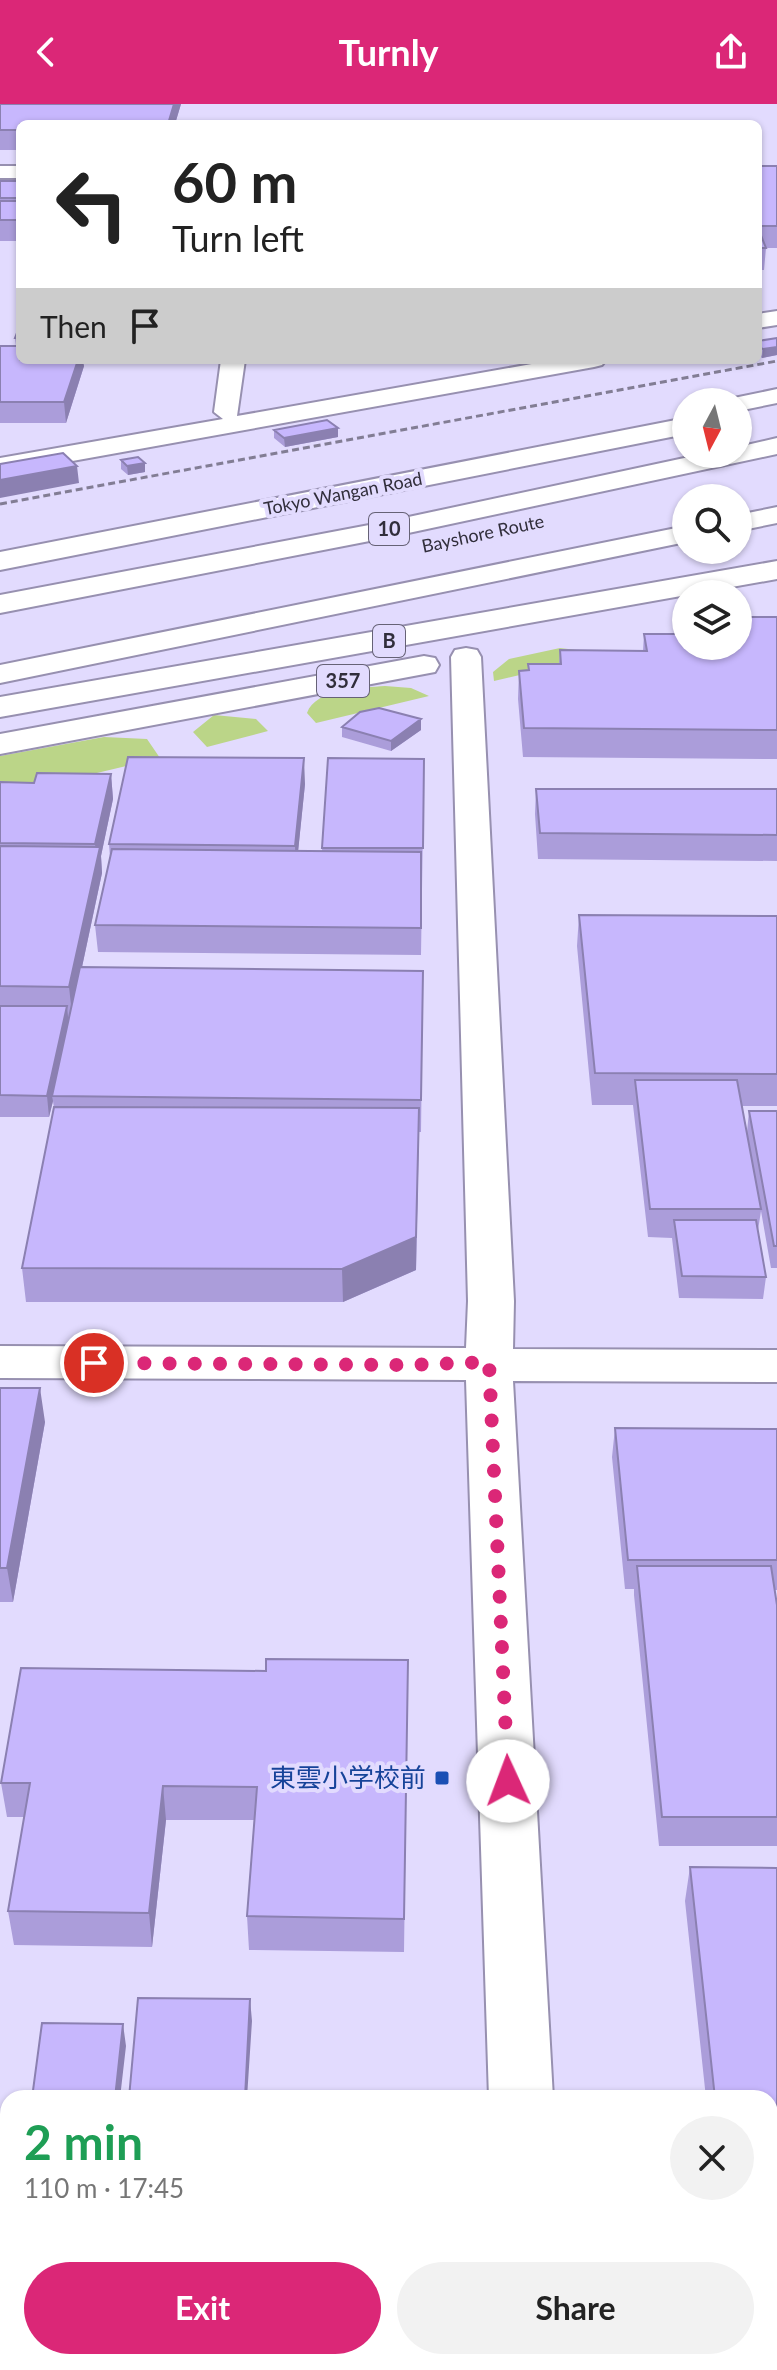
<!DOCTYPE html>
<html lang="en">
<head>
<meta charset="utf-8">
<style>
	:root { --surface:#fff; --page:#f2f2f2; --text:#222; --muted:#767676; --accent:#db2777 }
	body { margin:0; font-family:Lato,"Noto Sans JP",sans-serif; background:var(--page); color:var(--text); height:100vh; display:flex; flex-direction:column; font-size:30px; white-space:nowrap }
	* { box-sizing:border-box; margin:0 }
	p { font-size:26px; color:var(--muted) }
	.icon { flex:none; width:44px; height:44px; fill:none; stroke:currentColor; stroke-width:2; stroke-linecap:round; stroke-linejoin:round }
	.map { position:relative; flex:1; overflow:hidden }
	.details { position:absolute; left:0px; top:1986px; width:778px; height:280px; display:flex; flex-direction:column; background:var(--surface); border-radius:24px 24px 0 0; box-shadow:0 2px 6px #0004 }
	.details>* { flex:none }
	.hud { position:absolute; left:16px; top:16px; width:746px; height:244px; border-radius:12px; box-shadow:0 2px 6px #0004; background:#fff; color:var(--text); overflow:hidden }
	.needle { width:52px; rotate:187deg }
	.controls { position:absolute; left:672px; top:284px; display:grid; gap:16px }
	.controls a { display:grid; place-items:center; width:80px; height:80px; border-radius:50%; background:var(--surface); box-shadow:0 2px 6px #0004; font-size:40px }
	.pin { position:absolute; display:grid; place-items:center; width:68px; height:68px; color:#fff; margin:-34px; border:4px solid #fff; border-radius:50%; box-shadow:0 2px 8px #0007 }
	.me { position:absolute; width:88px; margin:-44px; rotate:358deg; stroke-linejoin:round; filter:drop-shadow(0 0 6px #0008) }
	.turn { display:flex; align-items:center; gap:28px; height:168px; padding:0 24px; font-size:36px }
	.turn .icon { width:104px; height:104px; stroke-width:2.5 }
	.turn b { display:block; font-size:56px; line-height:68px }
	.then { display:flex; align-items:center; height:76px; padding:0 24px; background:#0003; gap:16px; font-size:30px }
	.round { display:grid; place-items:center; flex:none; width:84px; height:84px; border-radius:42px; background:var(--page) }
	.overview { display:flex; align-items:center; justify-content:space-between; height:136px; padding:0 24px }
	h1 { font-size:48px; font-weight:700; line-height:60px; color:#1e9e55 }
	.primary-button { display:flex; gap:16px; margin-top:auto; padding:16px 24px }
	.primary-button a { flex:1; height:92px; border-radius:48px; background:var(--accent); color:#fff; font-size:32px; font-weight:700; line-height:92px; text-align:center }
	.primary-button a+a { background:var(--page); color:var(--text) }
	header { display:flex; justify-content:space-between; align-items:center; height:104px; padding:0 24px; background:var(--accent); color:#fff; font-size:36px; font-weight:700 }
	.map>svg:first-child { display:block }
	.green { fill:#bbd588 }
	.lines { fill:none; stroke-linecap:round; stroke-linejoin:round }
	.secondary-casing { stroke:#9790b0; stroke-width:4 }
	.highway-casing { stroke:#9790b0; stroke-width:4 }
	.secondary { fill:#fff; fill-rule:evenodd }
	.highway { fill:#fff; fill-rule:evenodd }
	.rail { stroke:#827d94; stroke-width:3; stroke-dasharray:7 4; stroke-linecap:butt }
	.wall { fill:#ab9dda }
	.shaded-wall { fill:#8b80b1 }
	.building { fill:#c7b7fd; stroke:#8b80b1; stroke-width:2 }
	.route { stroke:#db2777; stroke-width:14; stroke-dasharray:0 25.2 }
	.transit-dot { fill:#1a4fb4; stroke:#e2dbfe; stroke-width:3 }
	.labels { text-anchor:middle; stroke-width:8; stroke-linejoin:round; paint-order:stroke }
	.far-street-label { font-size:18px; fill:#312e3b; stroke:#e2dbfe }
	.shield { fill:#e2dbfe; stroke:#666276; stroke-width:2 }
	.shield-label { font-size:20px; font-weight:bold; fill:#312e3b }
	.near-transit-label { font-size:26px; fill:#164399; stroke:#e2dbfe; text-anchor:end }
</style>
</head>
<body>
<header><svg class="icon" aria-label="back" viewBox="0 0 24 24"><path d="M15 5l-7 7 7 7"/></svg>Turnly<svg class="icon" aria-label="share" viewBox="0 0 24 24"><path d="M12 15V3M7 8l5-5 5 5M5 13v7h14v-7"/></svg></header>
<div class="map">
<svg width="777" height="2266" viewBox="0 0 777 2266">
	<rect width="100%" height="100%" fill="#e2dbfe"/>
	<path class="green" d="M560,544L609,550L494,577L493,568L509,555Z
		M385,582L411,584L429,592L316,619L307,609C316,584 362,584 385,582Z
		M214,611L256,615L268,627L207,643L193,628Z
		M104,633L147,635L160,654L0,692V652Z"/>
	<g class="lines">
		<g class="secondary-casing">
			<path id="secondary" d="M0,62H20V74H0Z
				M777,207V221L758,224V210Z
				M221,256H245L237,312L554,256H606L602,261L594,263L0,370V354L223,315L214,308Z
				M466,544L477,546L481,553L514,1197L513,1245L777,1246V1278L513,1277L553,1994H489L466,1276L0,1274V1242L466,1244L468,1197L451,553L455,546Z
				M770,2167H777V2235H770Z
				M497,2258H567L568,2266H498Z"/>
		</g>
		<g class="highway-casing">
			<path id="highway" d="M777,285V299L738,307V298H727L729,295Z
				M686,314V330L0,466V448Z
				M777,334V350L385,434L0,509V491L385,418L703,350H738V343Z
				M777,403V419L738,427V411Z
				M686,422V438L0,579V561Z
				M777,457V475L0,613V593Z
				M424,552L435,554L439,561L435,568L0,650V630Z"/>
		</g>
		<use href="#secondary" class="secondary"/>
		<use href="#highway" class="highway"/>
		<path class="rail" d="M0,400L777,257"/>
	</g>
	<path class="wall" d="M0,0H181L175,20H20V46H0Z
		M758,62H777V144H766L764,166H758Z
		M0,77H20V137H0Z
		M20,221V256L84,262L66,319H0V242H16L15,234Z
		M777,234V251L762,254L758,251V237Z
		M338,324V333L285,343L274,334V326Z
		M121,356L145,359V368L128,371L121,365Z
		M777,513V655L523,653L518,595L519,567L528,566V560H559L560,546L643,547L644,530L738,542Z
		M342,623L421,626L391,647L342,633Z
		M328,654L424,655L421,851L98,848L95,821L110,753L109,740L305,680L298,747H322Z
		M111,670L113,695L101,752L102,769L82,863L423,867L421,1028H419L416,1166L343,1198H26L22,1164L54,1004L53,997L49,1013H0V678L34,679Z
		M536,685H777V757L538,755L535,710Z
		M579,811L777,812V1002H742L747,1028L749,1007H777V1164H771L761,1107L758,1126L766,1173L763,1195L679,1194L672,1134L648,1133L633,1001H592L577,842Z
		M0,1284L45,1318L13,1498H0Z
		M615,1324L777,1325V1486H775L777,1501V1742H659L634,1491V1485H625L612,1353Z
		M408,1556L404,1848L249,1846L247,1812L254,1716H166L152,1843L14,1841L8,1807L24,1713H7L1,1679L266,1567Z
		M690,1763L777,1764V2043H770V1994H706L685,1797Z"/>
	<path class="shaded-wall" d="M174,0H181L175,20H168Z
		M777,243V251L762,254L763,245Z
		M78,256H83L84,262L66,319L64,298Z
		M338,324V333L285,343L284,334Z
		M145,359V368L128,371L127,362Z
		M77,362L79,379L0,394V376Z
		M421,615V626L391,647V637Z
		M304,654L305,680L296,768L295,742Z
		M111,670L113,695L101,752L102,769L72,910L69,883L97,758L95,740Z
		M67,902L69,923L52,992L53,997L49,1013L47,992Z
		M419,1004L416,1166L343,1198L342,1165Z
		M40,1284L45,1318L13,1498L7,1464Z
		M163,1682L166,1716L152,1843L149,1809Z
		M250,1895L252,1917L247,1994H245Z
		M123,1920L126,1942L120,1994H115Z"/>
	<path class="building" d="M0,0H174L168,20H20V26H0Z
		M758,62H777V122H758Z
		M0,77H20V94H0Z
		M0,97H20V116H0Z
		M758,124L766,144H758Z
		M20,221V234H15Z
		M777,234V243L763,245L758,242V237Z
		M0,242H20V256H78L64,298H0Z
		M327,316L338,324L284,334L274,326Z
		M63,349L77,362L0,376V360Z
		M138,353L145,359L127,362L121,356Z
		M738,513H777V626L524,624L519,567L529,566L528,560H561L560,546L647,547L644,530H686V542H738Z
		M379,604L421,615L391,637L342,623L360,608Z
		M128,653L304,654L295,742L109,740Z
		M328,654L424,655L423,744H322Z
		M37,669L111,670L95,740L0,739V678L34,679Z
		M536,685H777V731L540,729Z
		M0,742L100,743L69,883L0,882Z
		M112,745L421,748V824L95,821Z
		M579,811L777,812V970L595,969Z
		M80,863L423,867L421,996L52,992Z
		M0,902H67L47,992L0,991Z
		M635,976H737L761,1105H650Z
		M54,1003L419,1004L416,1133L342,1165L22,1164Z
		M749,1007H777V1142H774Z
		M674,1116H756L766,1173L682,1172Z
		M0,1284H40L7,1464H0Z
		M615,1324L777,1325V1456H628Z
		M637,1462H771L777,1501V1713H662Z
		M266,1555L408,1556L404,1815L247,1812L257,1683L163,1682L149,1809L8,1807L30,1679H1L21,1564L266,1567Z
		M690,1763L777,1764V2010H770V1994H715Z
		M138,1894L250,1895L245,1994H129Z
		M42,1919L123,1920L115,1994H32Z"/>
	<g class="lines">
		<path class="route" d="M94,1259L409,1261L489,1258L508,1677"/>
	</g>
	<rect class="transit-dot" x="434" y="1666" width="16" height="16" rx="4"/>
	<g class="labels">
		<g class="far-street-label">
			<text transform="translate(343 390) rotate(-11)" y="6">Tokyo Wangan Road</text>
			<text transform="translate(483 430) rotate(-12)" y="6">Bayshore Route</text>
		</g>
		<g class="shield">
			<rect x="369" y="409" width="40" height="32" rx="6"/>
			<rect x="373" y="521" width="32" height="32" rx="6"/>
			<rect x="317" y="561" width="52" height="32" rx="6"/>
		</g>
		<g class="shield-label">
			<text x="389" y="432">10</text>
			<text x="389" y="544">B</text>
			<text x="343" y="584">357</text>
		</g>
		<g class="near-transit-label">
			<text x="426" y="1683">東雲小学校前</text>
		</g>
	</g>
</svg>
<div class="controls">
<a><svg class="needle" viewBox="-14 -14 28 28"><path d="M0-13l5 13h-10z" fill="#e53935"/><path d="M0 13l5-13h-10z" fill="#767676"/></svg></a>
<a><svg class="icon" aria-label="search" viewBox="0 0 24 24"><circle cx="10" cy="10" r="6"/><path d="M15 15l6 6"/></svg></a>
<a><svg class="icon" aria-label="layers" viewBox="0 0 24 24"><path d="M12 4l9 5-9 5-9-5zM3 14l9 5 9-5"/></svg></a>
</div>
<div class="pin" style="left:94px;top:1259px;background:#d93025"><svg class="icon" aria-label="arrive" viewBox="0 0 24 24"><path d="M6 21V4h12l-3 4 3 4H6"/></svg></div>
<svg class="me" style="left:508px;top:1677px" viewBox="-20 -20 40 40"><circle r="19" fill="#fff"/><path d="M0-13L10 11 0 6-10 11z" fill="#db2777"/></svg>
<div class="hud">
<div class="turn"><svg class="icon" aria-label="left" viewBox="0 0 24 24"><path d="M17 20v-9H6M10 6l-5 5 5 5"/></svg><div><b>60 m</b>Turn left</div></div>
<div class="then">Then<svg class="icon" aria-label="arrive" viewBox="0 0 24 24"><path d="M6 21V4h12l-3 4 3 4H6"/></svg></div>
</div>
<section class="details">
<div class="overview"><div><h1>2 min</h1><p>110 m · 17:45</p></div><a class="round"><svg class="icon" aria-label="close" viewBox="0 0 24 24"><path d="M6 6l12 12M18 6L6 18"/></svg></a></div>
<div class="primary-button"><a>Exit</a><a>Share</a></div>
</section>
</div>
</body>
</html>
